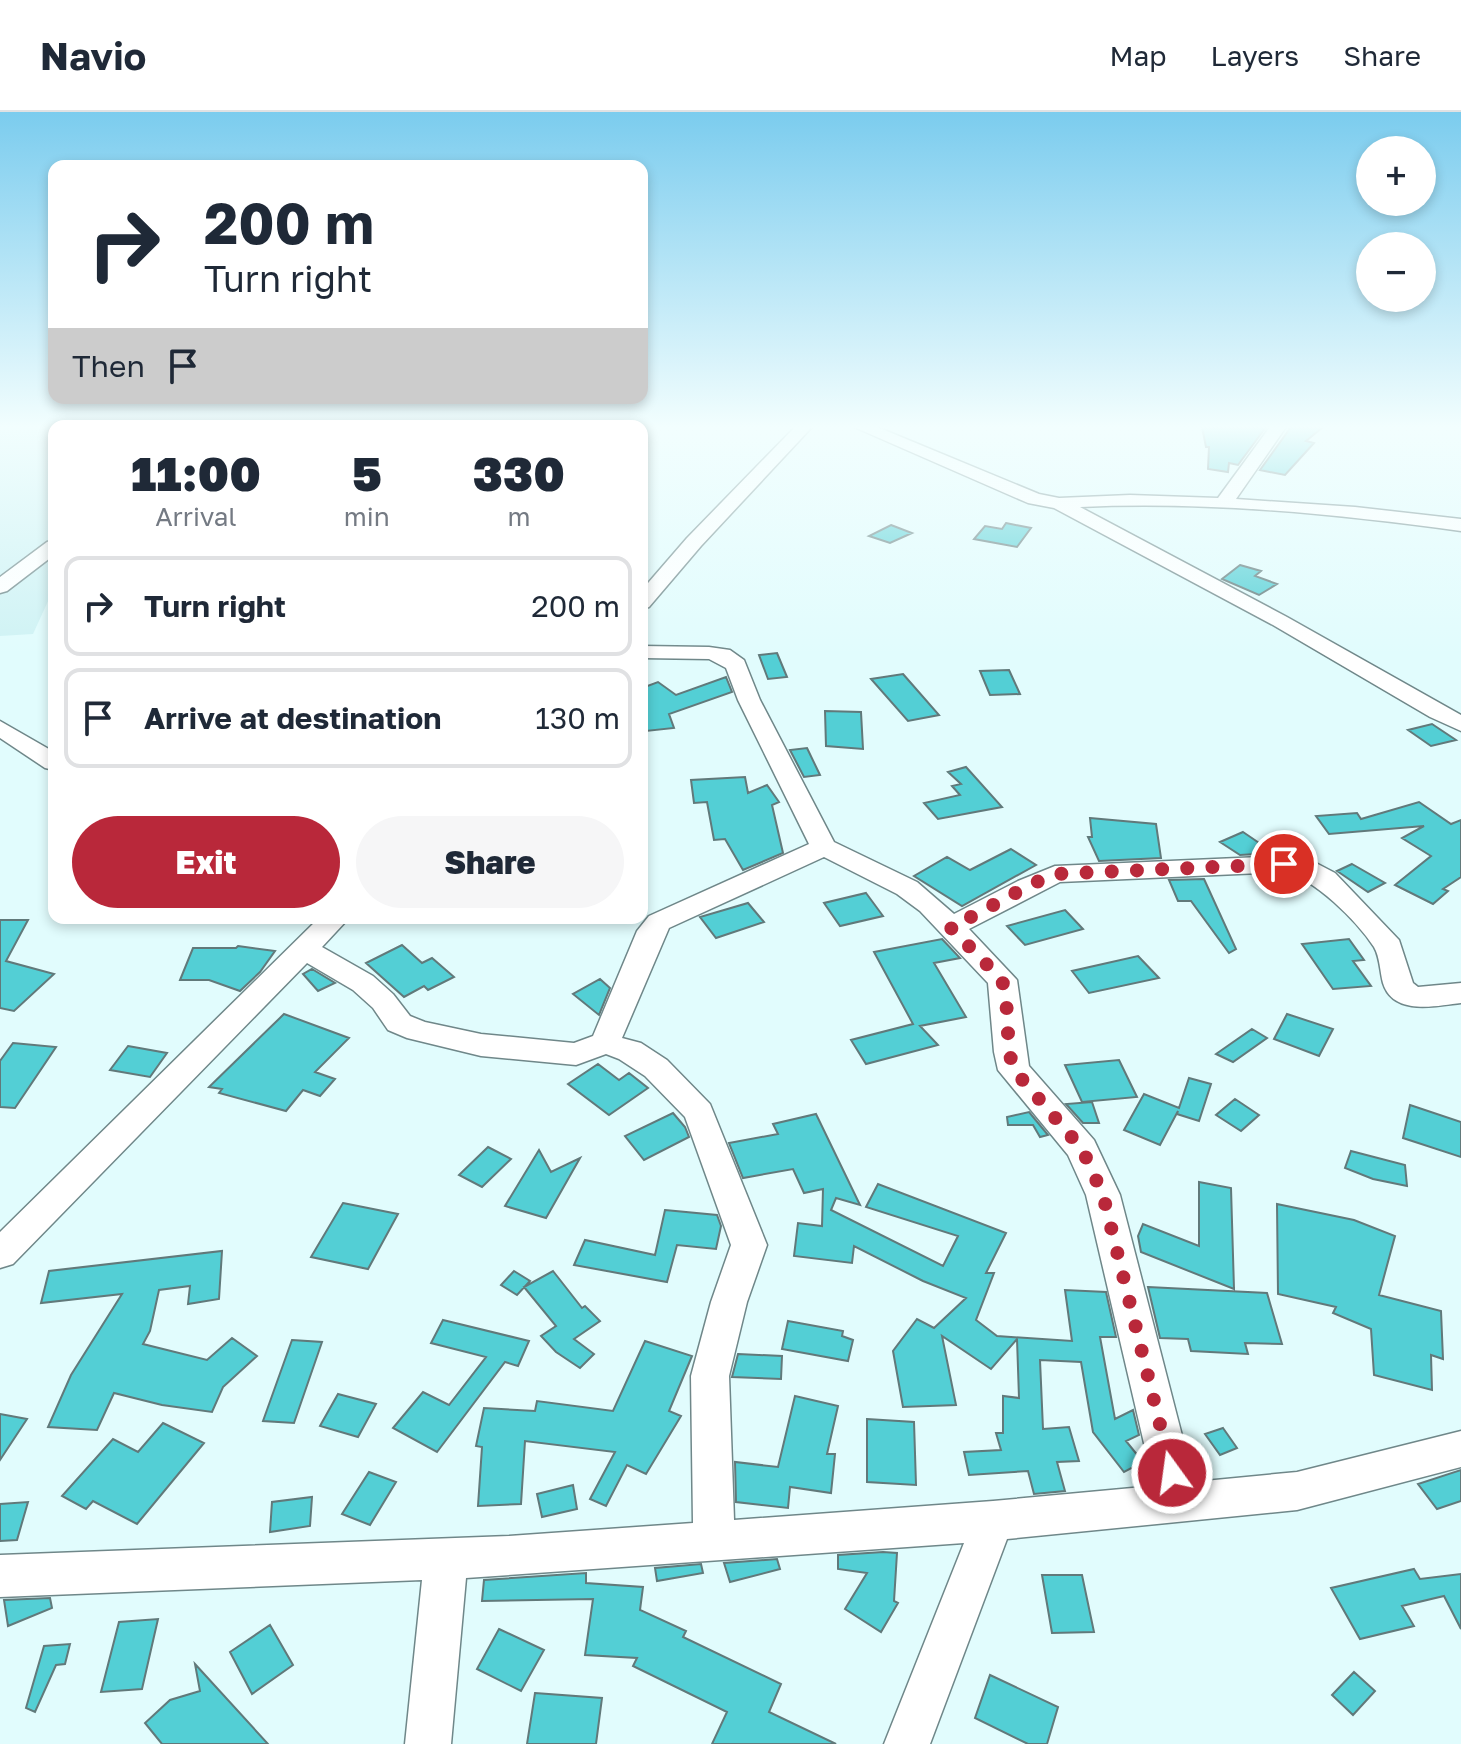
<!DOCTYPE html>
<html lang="en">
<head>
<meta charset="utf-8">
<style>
	:root { --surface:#fff; --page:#f6f6f7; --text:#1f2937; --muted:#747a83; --line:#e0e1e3; --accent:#b9283a }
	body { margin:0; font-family:"Golos Text",sans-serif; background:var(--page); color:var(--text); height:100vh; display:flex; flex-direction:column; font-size:30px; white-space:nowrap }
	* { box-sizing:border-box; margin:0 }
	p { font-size:26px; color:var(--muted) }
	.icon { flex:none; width:44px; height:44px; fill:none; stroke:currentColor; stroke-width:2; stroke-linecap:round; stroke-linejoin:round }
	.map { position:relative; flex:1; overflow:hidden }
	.side { position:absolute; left:48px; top:308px; width:600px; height:504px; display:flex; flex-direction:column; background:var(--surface); border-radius:16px; box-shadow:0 4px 12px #0003 }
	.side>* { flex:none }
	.guide { position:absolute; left:48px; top:48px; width:600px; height:244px; border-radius:16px; box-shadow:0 4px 12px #0003; background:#fff; color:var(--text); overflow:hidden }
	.tools { position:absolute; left:1356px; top:24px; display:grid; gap:16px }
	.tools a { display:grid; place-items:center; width:80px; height:80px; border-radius:50%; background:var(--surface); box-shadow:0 4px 12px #0003; font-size:40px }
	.pin { position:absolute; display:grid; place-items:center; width:68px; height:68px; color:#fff; margin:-34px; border:4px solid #fff; border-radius:50%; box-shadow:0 2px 8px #0007 }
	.me { position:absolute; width:88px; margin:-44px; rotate:346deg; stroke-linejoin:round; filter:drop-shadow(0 0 6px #0008) }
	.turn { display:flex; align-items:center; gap:28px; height:168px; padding:0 24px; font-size:36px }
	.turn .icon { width:104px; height:104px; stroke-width:2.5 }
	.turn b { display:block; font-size:56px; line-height:68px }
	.then { display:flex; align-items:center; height:76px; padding:0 24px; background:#0003; gap:16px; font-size:30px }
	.eta { display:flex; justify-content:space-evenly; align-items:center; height:136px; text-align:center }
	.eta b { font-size:48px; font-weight:800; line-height:56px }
	.action { display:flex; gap:16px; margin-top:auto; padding:16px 24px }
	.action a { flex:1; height:92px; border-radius:48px; background:var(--accent); color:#fff; font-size:32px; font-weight:800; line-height:92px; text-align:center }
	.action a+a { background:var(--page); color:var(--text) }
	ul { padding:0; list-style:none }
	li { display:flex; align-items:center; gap:24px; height:100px; margin:0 16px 12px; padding:0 8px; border:4px solid var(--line); border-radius:16px }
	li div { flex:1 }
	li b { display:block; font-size:30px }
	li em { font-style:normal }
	header { display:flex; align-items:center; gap:48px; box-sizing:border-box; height:112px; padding:0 40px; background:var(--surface); border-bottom:2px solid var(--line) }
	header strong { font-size:38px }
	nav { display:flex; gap:44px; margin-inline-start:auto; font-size:28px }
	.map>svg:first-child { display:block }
	.built { fill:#cef2f4 }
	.building { fill:#53cfd5; stroke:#61797a; stroke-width:2 }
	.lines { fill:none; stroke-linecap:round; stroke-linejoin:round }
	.minor-casing { stroke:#6f8789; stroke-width:3 }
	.minor { fill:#fff; fill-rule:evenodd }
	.route { stroke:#b9283a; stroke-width:14; stroke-dasharray:0 25.2 }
</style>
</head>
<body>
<header>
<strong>Navio</strong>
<nav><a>Map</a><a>Layers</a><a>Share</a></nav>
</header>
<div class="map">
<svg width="1461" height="1632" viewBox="0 0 1461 1632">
	<rect width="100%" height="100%" fill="#e1fcfd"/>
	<path class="built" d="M0,315H54V476L33,522L0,524Z"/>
	<path class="building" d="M1202,315H1266L1238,353L1229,351L1228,360L1208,357L1209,335H1206Z
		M1291,315H1323L1306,329L1314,331L1285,363L1260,358Z
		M1006,411L1031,416L1017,435L974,427L985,414L1002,417Z
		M891,413L912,421L890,431L869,424Z
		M1240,453L1261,459L1255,464L1277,472L1259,483L1222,467Z
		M777,541L787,565L768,567L759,543Z
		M1009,558L1020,582L990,583L980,559Z
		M903,562L939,603L908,609L871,567Z
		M726,565L732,580L669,602L674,616L646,619L642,607V576L658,570L676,583Z
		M825,599L861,600L863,637L826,634Z
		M1432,612L1456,628L1431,634L1408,618Z
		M807,636L820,663L804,665L790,638Z
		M966,655L1002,695L938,707L924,691L960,683L952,674L961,672L948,660Z
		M745,665L748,681L767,673L779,690L772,693L783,741L743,758L725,727L714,728L707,690L694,691L691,668Z
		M1419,690L1451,712L1461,708V765L1443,777L1448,779L1433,792L1395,773L1431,744L1402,726L1424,714L1329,722L1316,704L1357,701L1361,707Z
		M1090,706L1156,712L1161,746L1099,749L1088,725H1092Z
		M1243,720L1268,737L1256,742L1240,743L1220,730Z
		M1011,737L1036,753L962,794L914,764L947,745L970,758Z
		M1352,752L1385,771L1368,780L1337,759Z
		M1204,767L1236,837L1229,841L1191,789H1178L1169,768Z
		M866,781L883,804L840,814L824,791Z
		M748,791L764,810L716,826L700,805Z
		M1065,798L1083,817L1025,833L1007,814Z
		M0,808H28L6,849L54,862L14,899L0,896Z
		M942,827L960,846L934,851L966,905L920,914L938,933L866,952L851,928L913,912L874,840Z
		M1349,827L1364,848L1353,849L1371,874L1333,877L1302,832Z
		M402,833L422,851L432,846L454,865L428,878L424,874L404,885L366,851Z
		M238,834L275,839L260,860L240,879L209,868H180L193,836H236Z
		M1138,844L1159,866L1089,881L1072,859Z
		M312,857L335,871L318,879L303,862Z
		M600,867L610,876L599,903L573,882Z
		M284,902L349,926L315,960L335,967L320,984L303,978L286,999L219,981L222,977L209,975Z
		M1287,902L1333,917L1319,944L1274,927Z
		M1252,917L1267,926L1233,950L1216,942Z
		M13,931L56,935L15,996L0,995V949Z
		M128,934L167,941L150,965L110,958Z
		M1119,948L1137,985L1082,990L1065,953Z
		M598,952L619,968L629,961L648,976L609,1003L568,972Z
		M1189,966L1211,972L1199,1009L1177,1002L1178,999L1160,1033L1124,1018L1144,982L1179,996Z
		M1235,987L1259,1003L1241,1019L1216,1003Z
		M1092,990L1099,1011H1083L1066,992Z
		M1410,993L1461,1010V1045L1403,1026Z
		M1029,1000L1048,1023L1040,1025L1033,1013H1008L1007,1005Z
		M673,1001L685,1015L689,1025L644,1048L625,1024Z
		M816,1002L860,1093L836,1086L831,1098L943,1154L958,1124L866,1095L878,1072L1006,1121L986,1161H994L976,1208L997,1224L1072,1229L1065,1178L1106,1180L1116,1225H1100L1115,1307L1133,1298L1139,1323L1126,1329L1143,1350L1124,1360L1093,1320L1081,1250L1040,1248L1043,1317L1069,1315L1079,1349L1057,1350L1065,1379L1034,1382L1028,1359L969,1363L964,1340L1001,1338L996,1321H1003V1284L1019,1286L1017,1227L991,1257L942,1224L956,1293L903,1295L893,1239L917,1207L934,1216L966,1186L923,1169L854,1134L852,1151L794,1144L798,1111L822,1114L823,1077L804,1081L793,1057L743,1066L729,1031L778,1022L773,1012Z
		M488,1035L511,1047L482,1075L459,1063Z
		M539,1038L551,1060L580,1046L546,1106L505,1094Z
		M1351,1039L1405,1053L1407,1074L1373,1067L1345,1056Z
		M1199,1070L1231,1076L1234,1177L1141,1140L1138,1124L1143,1112L1199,1134Z
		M343,1091L398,1102L368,1157L311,1145Z
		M1277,1092L1354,1108L1395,1124L1379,1183L1441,1199L1443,1247L1431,1243L1432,1278L1374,1263L1371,1217L1333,1201L1336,1195L1278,1182Z
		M665,1098L717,1103L721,1114L716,1137L677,1133L667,1170L574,1153L585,1128L655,1143Z
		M222,1139L219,1187L188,1192L190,1174L159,1178L150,1219L143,1232L207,1248L232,1226L257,1244L223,1275L212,1300L162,1293L114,1281L97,1318L48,1315L71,1263L122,1182L41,1191L49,1159Z
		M514,1159L530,1169L517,1183L501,1173Z
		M553,1159L582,1196L585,1194L600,1209L574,1227L594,1242L580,1256L556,1240L541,1224L556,1214L524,1175Z
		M1148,1175L1267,1181L1282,1232L1245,1231L1248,1242L1191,1239L1188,1227L1160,1226Z
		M443,1208L529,1229L518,1254L505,1250L437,1340L393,1316L423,1280L449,1293L486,1245L431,1231Z
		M788,1209L843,1219L842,1224L853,1228L848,1249L782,1237Z
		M292,1228L322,1230L294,1311L263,1309Z
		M645,1229L692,1244L669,1299L681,1304L646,1362L627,1353L606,1394L590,1387L615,1340L525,1329L521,1392L478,1394L482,1335L476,1334L484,1296L535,1299L537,1289L613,1299Z
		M738,1242L782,1244L781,1267L732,1265Z
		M338,1282L376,1292L358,1325L320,1314Z
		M795,1284L838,1294L827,1342H835L831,1381L790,1375L788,1396L736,1390L735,1350L778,1355Z
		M0,1302L27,1307L0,1348Z
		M867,1307L914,1310L916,1373L867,1370Z
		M163,1311L204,1331L137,1412L93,1389L86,1397L62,1384L113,1327L138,1340Z
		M1223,1316L1237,1336L1220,1343L1205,1322Z
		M1461,1358V1389L1437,1397L1418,1372Z
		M369,1360L396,1370L370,1413L342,1402Z
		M573,1373L577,1397L542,1405L537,1382Z
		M312,1385L310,1414L270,1420L272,1390Z
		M28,1390L17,1428L0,1429V1392Z
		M883,1440L897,1441L894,1489L898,1491L881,1520L845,1497L867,1461L838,1457V1443Z
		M777,1447L780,1457L730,1470L724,1451Z
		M701,1452L703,1461L657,1469L655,1456Z
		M1414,1457L1420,1467L1461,1462V1517L1444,1484L1402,1494L1414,1514L1360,1527L1331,1476Z
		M586,1461V1471L643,1475L640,1498L686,1519L683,1525L781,1572L769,1600L836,1632H712L727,1600L633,1554L637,1546L585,1543L593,1487L482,1489L484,1468Z
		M1042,1463H1082L1094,1520L1052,1521Z
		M50,1486L52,1496L8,1514L4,1488Z
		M158,1507L142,1577L101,1580L119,1510Z
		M270,1513L293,1553L252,1582L230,1540Z
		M499,1517L544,1538L521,1579L477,1557Z
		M70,1532L65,1552L56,1553L35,1600L26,1596L44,1534Z
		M195,1552L268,1632H162L145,1611L170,1588L200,1579Z
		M1354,1560L1375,1579L1353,1603L1332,1583Z
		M990,1563L1058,1595L1047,1632H1028L975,1606Z
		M535,1581L602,1586L596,1632H527Z"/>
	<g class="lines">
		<g class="minor-casing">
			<path id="minor" d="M795,315H812L701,434L649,495L642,497V478L687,426Z
				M854,315H877L1039,382L1059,386L1130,383L1218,386L1270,315H1286L1236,387L1355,395L1461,407V419C1336,402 1207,389 1080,395L1287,505L1461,603V619L1430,605L1273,513L1054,396L1028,391Z
				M54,428V443L7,479L0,481V465L47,430Z
				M642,534L709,535L730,538L744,548L760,588L834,730L917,770L954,802L1018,769L1055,754L1284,744L1314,750L1335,761L1399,828L1413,871L1418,875L1461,871V891C1436,894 1393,904 1383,871C1380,860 1380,845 1374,835C1357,809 1314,766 1284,760L1060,770L969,817L1017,868L1029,954L1094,1028L1120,1083L1194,1370L1297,1360L1461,1319V1355L1297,1398L1007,1427L930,1632H884L964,1431L466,1466L451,1632H405L422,1468L0,1485V1443L509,1424L693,1411L691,1264L711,1190L731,1133L685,1005L645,964L619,947L606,942L576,953L481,944L407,926L388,918L373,896L353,878L307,851L13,1152L0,1156V1120L319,806H349L322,835L373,864L393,882L410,904L425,910L481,922L574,931L593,924L637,819L649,804L809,732L738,588L726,556L709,547L642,546ZM824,745L897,782L920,799L988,871L994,940L998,958L1068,1043L1086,1083L1154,1374L993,1389L734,1408L729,1264L747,1190L767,1133L710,992L667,948L641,931L622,926L669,816Z
				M0,609L54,640V658L45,656L0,626Z"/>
		</g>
		<use href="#minor" class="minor"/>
	</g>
	<linearGradient id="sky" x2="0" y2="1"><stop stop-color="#7bccee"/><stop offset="0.58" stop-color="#f2fefe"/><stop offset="1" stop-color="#f2fefe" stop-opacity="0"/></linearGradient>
	<rect width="1461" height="543" fill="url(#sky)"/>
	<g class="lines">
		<path class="route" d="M1172,1361L1103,1083L1082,1037L1014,958L1009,940L1006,884L1002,868L950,815C986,799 1018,777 1055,762L1284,752"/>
	</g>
</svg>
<div class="tools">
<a>+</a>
<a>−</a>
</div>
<div class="pin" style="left:1284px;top:752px;background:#d93025"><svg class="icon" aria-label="arrive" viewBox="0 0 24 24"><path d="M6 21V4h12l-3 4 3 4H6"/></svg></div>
<svg class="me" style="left:1172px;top:1361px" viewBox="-20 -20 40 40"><circle r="17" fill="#b9283a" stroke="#fff" stroke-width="3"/><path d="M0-11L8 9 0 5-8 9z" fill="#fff"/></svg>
<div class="guide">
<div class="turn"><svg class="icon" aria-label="right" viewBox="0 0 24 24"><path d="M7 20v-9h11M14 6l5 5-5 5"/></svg><div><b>200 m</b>Turn right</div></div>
<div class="then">Then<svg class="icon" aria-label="arrive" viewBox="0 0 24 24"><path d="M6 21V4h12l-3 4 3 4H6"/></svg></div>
</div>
<section class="side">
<div class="eta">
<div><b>11:00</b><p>Arrival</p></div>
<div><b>5</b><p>min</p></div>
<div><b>330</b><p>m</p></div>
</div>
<ul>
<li><svg class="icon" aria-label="right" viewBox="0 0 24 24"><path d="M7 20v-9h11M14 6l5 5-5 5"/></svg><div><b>Turn right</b></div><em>200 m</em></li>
<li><svg class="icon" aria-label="arrive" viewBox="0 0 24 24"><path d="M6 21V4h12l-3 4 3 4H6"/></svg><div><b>Arrive at destination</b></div><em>130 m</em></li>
</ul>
<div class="action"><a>Exit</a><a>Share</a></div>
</section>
</div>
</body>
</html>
